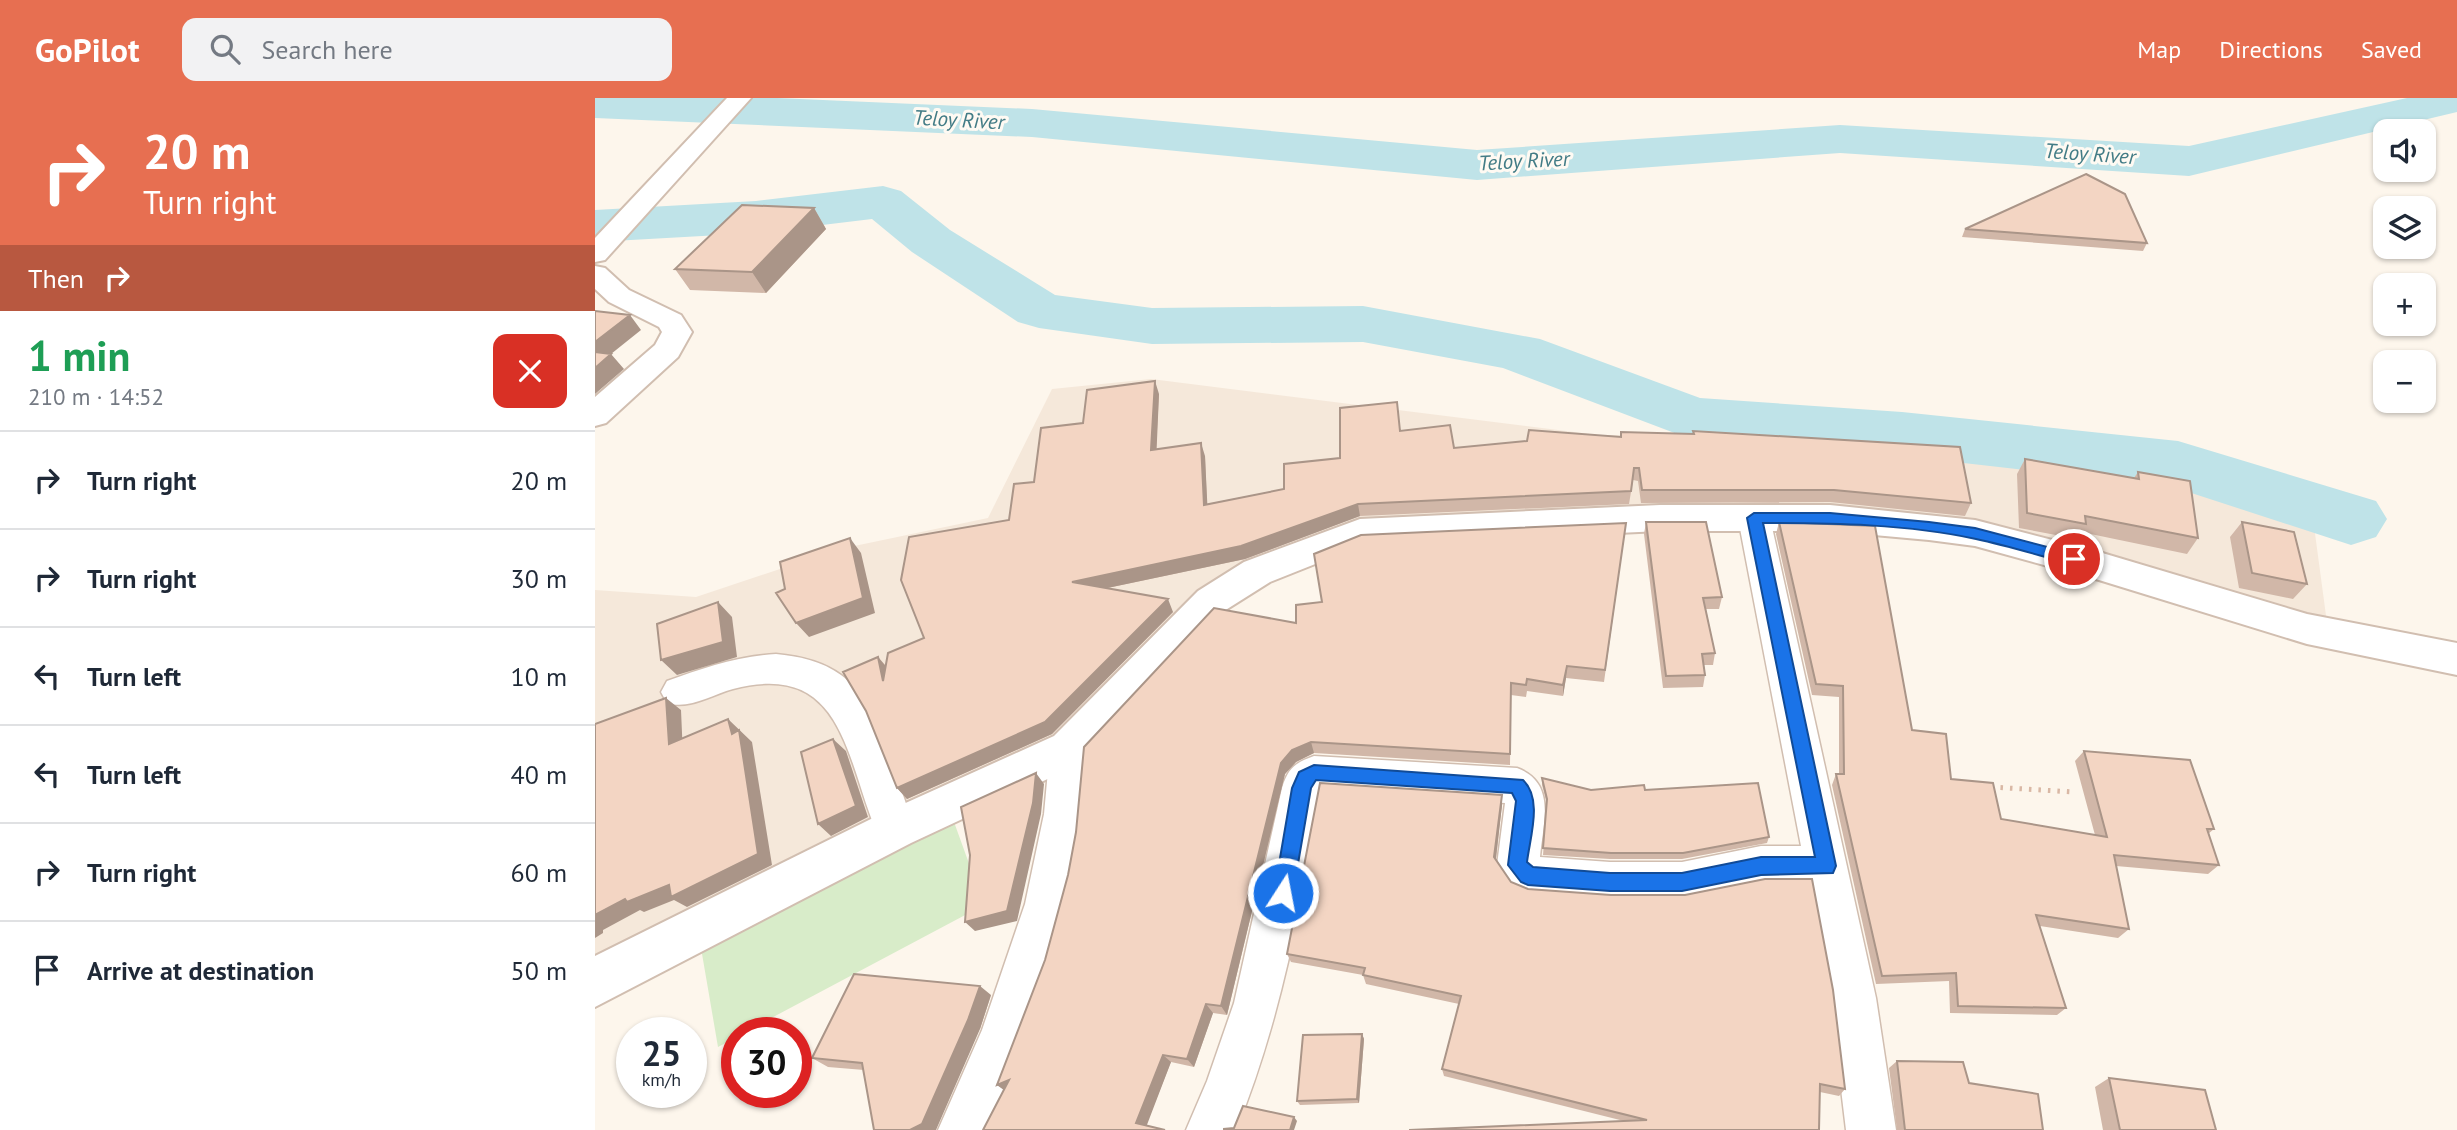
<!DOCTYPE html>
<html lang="en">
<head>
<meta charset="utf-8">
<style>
	:root { --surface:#fff; --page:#f2f2f3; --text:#1f2937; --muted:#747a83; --line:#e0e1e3; --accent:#e76f51 }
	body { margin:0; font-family:"PT Sans",sans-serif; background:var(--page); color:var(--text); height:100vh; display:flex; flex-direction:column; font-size:26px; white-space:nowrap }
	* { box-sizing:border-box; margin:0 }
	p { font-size:23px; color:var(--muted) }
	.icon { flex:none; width:38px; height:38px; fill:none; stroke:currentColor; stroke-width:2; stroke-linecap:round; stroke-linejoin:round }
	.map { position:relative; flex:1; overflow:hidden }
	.drawer { display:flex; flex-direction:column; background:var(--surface); width:595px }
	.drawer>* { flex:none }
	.banner { background:#e76f51; color:#fff; overflow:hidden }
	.buttons { position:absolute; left:1778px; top:21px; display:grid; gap:14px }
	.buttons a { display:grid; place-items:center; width:63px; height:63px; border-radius:14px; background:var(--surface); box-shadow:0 2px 5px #0004; font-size:35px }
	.speed { position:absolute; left:21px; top:919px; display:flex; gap:14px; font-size:35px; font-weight:700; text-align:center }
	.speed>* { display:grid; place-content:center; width:91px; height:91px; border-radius:50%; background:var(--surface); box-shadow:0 2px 5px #0004; line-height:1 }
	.speed small { font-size:18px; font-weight:400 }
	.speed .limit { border:10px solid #d22; background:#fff; color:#111 }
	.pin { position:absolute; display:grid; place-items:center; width:60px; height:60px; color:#fff; margin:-30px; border:4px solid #fff; border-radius:50%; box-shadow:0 2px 7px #0007 }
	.me { position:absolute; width:77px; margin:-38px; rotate:11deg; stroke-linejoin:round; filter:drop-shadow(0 0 5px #0008) }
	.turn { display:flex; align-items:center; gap:24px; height:147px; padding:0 28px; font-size:32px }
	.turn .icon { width:91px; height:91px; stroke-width:2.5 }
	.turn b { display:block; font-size:49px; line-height:60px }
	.then { display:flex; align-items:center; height:66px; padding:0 28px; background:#0003; gap:14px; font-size:26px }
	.round { display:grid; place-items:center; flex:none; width:74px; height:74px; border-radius:14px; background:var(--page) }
	.overview { display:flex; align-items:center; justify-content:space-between; height:119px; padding:0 28px }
	h1 { font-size:42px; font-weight:700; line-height:52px; color:#1e9e55 }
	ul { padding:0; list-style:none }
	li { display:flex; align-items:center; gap:21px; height:98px; padding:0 28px; border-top:2px solid var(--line) }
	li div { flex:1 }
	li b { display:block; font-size:26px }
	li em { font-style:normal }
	header { display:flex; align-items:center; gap:42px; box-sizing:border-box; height:98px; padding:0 35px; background:var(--accent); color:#fff }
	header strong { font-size:33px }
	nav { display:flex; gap:38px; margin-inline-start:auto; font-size:24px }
	.search { width:490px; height:63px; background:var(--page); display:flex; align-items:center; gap:18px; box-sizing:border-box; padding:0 24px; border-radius:14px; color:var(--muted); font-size:26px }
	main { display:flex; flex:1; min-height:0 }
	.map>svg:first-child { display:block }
	.residential { fill:#f5e8da }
	.green { fill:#d8ecc9 }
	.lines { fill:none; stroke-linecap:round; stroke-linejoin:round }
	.river { fill:#bfe3e8; fill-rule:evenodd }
	.minor-casing { stroke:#d1beb0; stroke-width:3 }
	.tertiary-casing { stroke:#d1beb0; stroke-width:4 }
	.path { stroke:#d9b8a5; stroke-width:5; stroke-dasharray:2.5 7; stroke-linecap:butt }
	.minor { fill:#fff; fill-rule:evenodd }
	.tertiary { fill:#fff; fill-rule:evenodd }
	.wall { fill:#d1b7a8 }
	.shaded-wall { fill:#aa9588 }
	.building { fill:#f3d5c3; stroke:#aa9588; stroke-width:2 }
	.route { fill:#1a73e8; stroke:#114b97; stroke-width:2 }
	.labels { text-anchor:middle; stroke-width:6; stroke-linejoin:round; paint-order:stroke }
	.far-water-label { font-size:21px; font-style:italic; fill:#437c86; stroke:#fffaf3 }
</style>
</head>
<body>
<header>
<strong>GoPilot</strong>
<div class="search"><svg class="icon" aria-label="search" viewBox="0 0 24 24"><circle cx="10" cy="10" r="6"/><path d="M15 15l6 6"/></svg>Search here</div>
<nav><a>Map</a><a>Directions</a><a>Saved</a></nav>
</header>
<main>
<section class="drawer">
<div class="banner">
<div class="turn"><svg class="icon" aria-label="right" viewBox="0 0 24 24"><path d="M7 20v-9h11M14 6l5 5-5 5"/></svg><div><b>20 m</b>Turn right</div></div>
<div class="then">Then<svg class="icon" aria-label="right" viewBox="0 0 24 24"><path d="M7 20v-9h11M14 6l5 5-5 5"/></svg></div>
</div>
<div class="overview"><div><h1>1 min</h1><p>210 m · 14:52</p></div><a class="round" style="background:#d93025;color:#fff"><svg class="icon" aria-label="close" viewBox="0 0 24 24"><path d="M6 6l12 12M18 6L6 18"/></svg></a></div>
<ul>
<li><svg class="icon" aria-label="right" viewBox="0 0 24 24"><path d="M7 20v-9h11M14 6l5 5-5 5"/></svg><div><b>Turn right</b></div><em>20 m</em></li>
<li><svg class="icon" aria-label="right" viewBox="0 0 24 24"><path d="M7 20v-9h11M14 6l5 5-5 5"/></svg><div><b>Turn right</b></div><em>30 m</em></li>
<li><svg class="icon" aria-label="left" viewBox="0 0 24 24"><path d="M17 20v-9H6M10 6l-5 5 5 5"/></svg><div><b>Turn left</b></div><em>10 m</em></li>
<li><svg class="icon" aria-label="left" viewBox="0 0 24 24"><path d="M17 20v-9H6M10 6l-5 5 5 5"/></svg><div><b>Turn left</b></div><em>40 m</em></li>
<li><svg class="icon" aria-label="right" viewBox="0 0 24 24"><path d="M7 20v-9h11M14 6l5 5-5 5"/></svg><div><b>Turn right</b></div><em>60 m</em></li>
<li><svg class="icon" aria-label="arrive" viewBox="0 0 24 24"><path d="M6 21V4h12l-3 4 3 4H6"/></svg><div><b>Arrive at destination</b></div><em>50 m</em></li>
</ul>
</section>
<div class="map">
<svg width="1862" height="1032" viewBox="0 0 1862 1032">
	<rect width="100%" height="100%" fill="#fdf6ec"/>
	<path class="residential" d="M556,281L1003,337L1125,338L1518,368L1719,428L1732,525L1381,428L760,427L620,484L538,578L440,652L58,829L0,859V492L101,499L245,451L393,420L457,291Z"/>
	<path class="green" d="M359,724L389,807L150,934H142V939L123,949L106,850Z"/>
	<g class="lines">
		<path class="river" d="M0,0H182L437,11L882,52L1245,27L1594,48L1812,0H1862V14L1594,78L1245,55L882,82L437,39L0,20Z
			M288,88L306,93L355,132L460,197L557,210L768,208L945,241L1105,300L1307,314L1583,343L1781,403L1792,421L1781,439L1756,447L1578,389L1307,358L1098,342L908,270L768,244L557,246L444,230L423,224L317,154L277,121L161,135L0,144V112L161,103Z"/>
		<g class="minor-casing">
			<path id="minor" d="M1159,408L1170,412L1175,420L1281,900L1301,1032H1251L1235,900L1214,788H1166L1087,804H1015L933,798L918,792L902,767L910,705L726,693C706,809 686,922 641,1032H591L612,983L639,905L687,690C693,670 700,665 719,658L922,670C962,685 948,725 945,759L1015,764H1087L1166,748H1206L1143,420L1148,412Z
				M181,556C203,558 227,563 246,577C278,600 306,693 320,731L314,744L300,750L286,744C250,667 253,561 138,591C116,597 94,612 72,605L66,594L72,583C108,570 142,558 181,556Z
				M474,634L488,639C497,658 493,681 491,702C482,815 440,929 394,1032H343L387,932L430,806L449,716L455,651L460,639Z"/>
		</g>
		<g class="tertiary-casing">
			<path id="tertiary" d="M132,0H156L10,162L0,164V140Z
				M0,168L10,170L34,192L86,217L97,234L83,259L11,325L0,328V299L60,247L67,234L64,229L14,204L0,191Z
				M1065,407H1235L1380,422L1504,454L1712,516L1862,545V577L1712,546L1504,482L1380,448L1334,442L1235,433H1065L768,447L675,484L629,513L489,664L316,745L0,909V858L284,717L459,638L603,493L649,464L765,421Z"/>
		</g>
		<path class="path" d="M1396,689L1479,694"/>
		<use href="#minor" class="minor"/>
		<use href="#tertiary" class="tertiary"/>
	</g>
	<path class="wall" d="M219,110L231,131L171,195L95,192L80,171Z
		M1370,131L1552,145L1548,153L1367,139Z
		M564,296L561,351L610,358L612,406L689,391L745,360L805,333L859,350L1025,339L1026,334L1098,336V333L1376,405L1370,418L1235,404L1046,405L1043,383L1038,382L1034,406L765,418L650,461L512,490L578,514L457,636L312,701L302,690L283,559L291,568L329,540L414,422L439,384L488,325Z
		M1430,361L1539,380L1543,374L1603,440L1592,456L1486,434L1482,441L1424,430L1422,376Z
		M1051,424L1127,499L1124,511H1111L1120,555L1118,567H1109L1110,577L1108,589L1068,590L1049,436Z
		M1184,424L1317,632L1356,681L1406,721L1500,737L1480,663L1489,653L1619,731L1613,736L1624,767L1613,776L1521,768L1534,831L1523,840L1445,828L1471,910L1462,917L1355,915L1354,883L1281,886L1237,687L1241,676H1244V599L1217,597L1181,436Z
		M1647,424L1712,486L1698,501L1644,490L1635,439Z
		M1031,425L1009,584L971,580L968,598L932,593L931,599L916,597L915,667L719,655L701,664L690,676L632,917L618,915L599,969L576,964L551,1027L408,991L402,987L701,525L727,504Z
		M947,680L996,692H1050L1174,739L1172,745L1087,761H1015L948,757L952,706L947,687Z
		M907,697V707L901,761L916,784L1250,991L1244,998L1225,994L1224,1032L1029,1023L849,978L847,971L864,906L771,886L768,877L696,864L692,856Z
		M396,897L385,931L269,972L233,969L217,960Z
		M767,936L769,941L764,1005L705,1007L702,1003Z
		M1302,963L1374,985L1448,1032H1302L1294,970Z
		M1514,980L1621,1032H1508L1500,989Z"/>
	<path class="shaded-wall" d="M219,110L231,131L171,195L157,174Z
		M35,217L46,232L16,256L29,271L0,296V244Z
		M560,283L564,296L561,365L556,352Z
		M606,345L610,358L613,420L609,407Z
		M763,406L765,418L650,461L484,496L477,484Z
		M255,440L266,455L280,515L214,539L201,525Z
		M573,501L578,514L457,636L312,701L302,690Z
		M123,504L137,519L142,559L82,577L66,562Z
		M283,559L293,571L288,583Z
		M972,568L971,580L968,598V587Z
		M71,600L86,612L88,658L74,646Z
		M133,621L157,644L177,767L92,809L79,802L49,814L45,812L8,832V835L0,840V817L30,801L137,636Z
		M238,641L251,653L273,719L236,738L223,726Z
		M716,644L719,655L701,664L690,676L632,917L626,908L686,665L697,652Z
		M441,675L449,686L446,716L422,823L380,833L370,824Z
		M907,697V707L900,768L899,759Z
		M385,888L396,897L385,931L341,1032H315Z
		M611,906L618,915L599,969L592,961Z
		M767,936L769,941L764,1005L762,1001Z
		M568,957L576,964L550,1032L541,1025Z
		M414,982L413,995L402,987Z
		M699,1019L702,1023L699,1032H695Z"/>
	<path class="building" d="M1491,76L1530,96L1552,145L1370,131Z
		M147,107L219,110L157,174L80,171Z
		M0,213L35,217L0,244Z
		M0,254L16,256L0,270Z
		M560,283L556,352L606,345L609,407L689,391V366L745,360V310L802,304L805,333L855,327L859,350L932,343L934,332L1026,339V334L1099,336L1098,333L1365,349L1376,405L1239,392H1047L1044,370H1039L1036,393L763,406L646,448L477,484L573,501L450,624L302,690L271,613L248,574L283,559L288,583L293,555L329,540L306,482L314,439L414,422L419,386L439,384L446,330L488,325L492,292Z
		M1430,361L1544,381L1543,374L1595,383L1603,440L1490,418L1491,426L1432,415Z
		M1051,424H1111L1127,499L1108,500L1120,555L1107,556L1110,577L1071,578Z
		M1184,424L1280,428L1317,632L1351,636L1356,681L1398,685L1406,721L1512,739L1489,653L1595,662L1619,731H1612L1624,767L1519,757L1534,831L1441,817L1471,910L1363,908L1361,875L1287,878L1241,676H1249L1248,588L1221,586Z
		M1647,424L1699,434L1712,486L1657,475Z
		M1031,425L1010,572L972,568L968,587L932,581L931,587L916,585L915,656L716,644L697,652L686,665L626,908L611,906L592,961L568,957L541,1025L570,1032H388L414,982L402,987L450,862L473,777L481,734L489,649L619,510L701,525V507L727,504L719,456L766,437Z
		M255,440L268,500L201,525L181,495L190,491L185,464Z
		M123,504L128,544L66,562L62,526Z
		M71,600L74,646L133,621L137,636L144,632L163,756L76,799L74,787L32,804L30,801L0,817V626Z
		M238,641L261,708L223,726L206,654Z
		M441,675L438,705L412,813L370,824L375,757L366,709Z
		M947,680L996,692L1049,687L1050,692L1163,685L1174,739L1088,755H1016L948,750L952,701Z
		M725,685L907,697L899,759L916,784L933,791L1016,797H1090L1170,781H1217L1238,892L1250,991L1225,986L1224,1032H814L1052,1022L847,971L866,898L768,877L770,870L692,856Z
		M259,876L385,888L373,922L327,1026L315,1032H279L267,965L217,960Z
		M767,936L762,1001L702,1003L708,937Z
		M1302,963L1368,964L1374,985L1443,996L1448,1032H1310Z
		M1514,980L1610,992L1621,1032H1525Z
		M648,1008L699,1019L695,1032H629V1031L639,1030Z"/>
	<path class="route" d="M1159,415H1235L1334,424L1380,430L1479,456L1487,461L1479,467C1446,458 1414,448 1381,441C1312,426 1238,425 1168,425L1241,768L1238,775L1166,777L1087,793H1015L933,787L926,784L913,767L921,703L917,695L721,682L716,690L698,795L695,801L688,804L682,801L679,795L697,690L704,674L719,667L928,682C948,701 935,739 932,764L938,769L1015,775H1087L1166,759H1220L1152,420Z"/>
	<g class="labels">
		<g class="far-water-label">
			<text transform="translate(364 22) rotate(3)" y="7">Teloy River</text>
			<text transform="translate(1495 56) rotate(4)" y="7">Teloy River</text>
			<text transform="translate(929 63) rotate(-3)" y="7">Teloy River</text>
		</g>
	</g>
</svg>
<div class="buttons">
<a><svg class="icon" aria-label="sound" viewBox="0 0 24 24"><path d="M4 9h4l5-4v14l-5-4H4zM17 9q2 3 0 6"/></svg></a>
<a><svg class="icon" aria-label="layers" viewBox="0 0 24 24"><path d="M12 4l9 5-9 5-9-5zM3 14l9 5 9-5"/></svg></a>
<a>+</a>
<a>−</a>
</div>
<div class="speed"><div>25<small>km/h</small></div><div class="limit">30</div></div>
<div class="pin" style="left:1479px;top:461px;background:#d93025"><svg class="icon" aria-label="arrive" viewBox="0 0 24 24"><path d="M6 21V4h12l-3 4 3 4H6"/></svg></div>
<svg class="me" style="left:688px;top:795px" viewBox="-20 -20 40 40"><circle r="17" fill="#1a73e8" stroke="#fff" stroke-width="3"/><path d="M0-11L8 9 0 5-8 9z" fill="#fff"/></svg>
</div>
</main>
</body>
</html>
